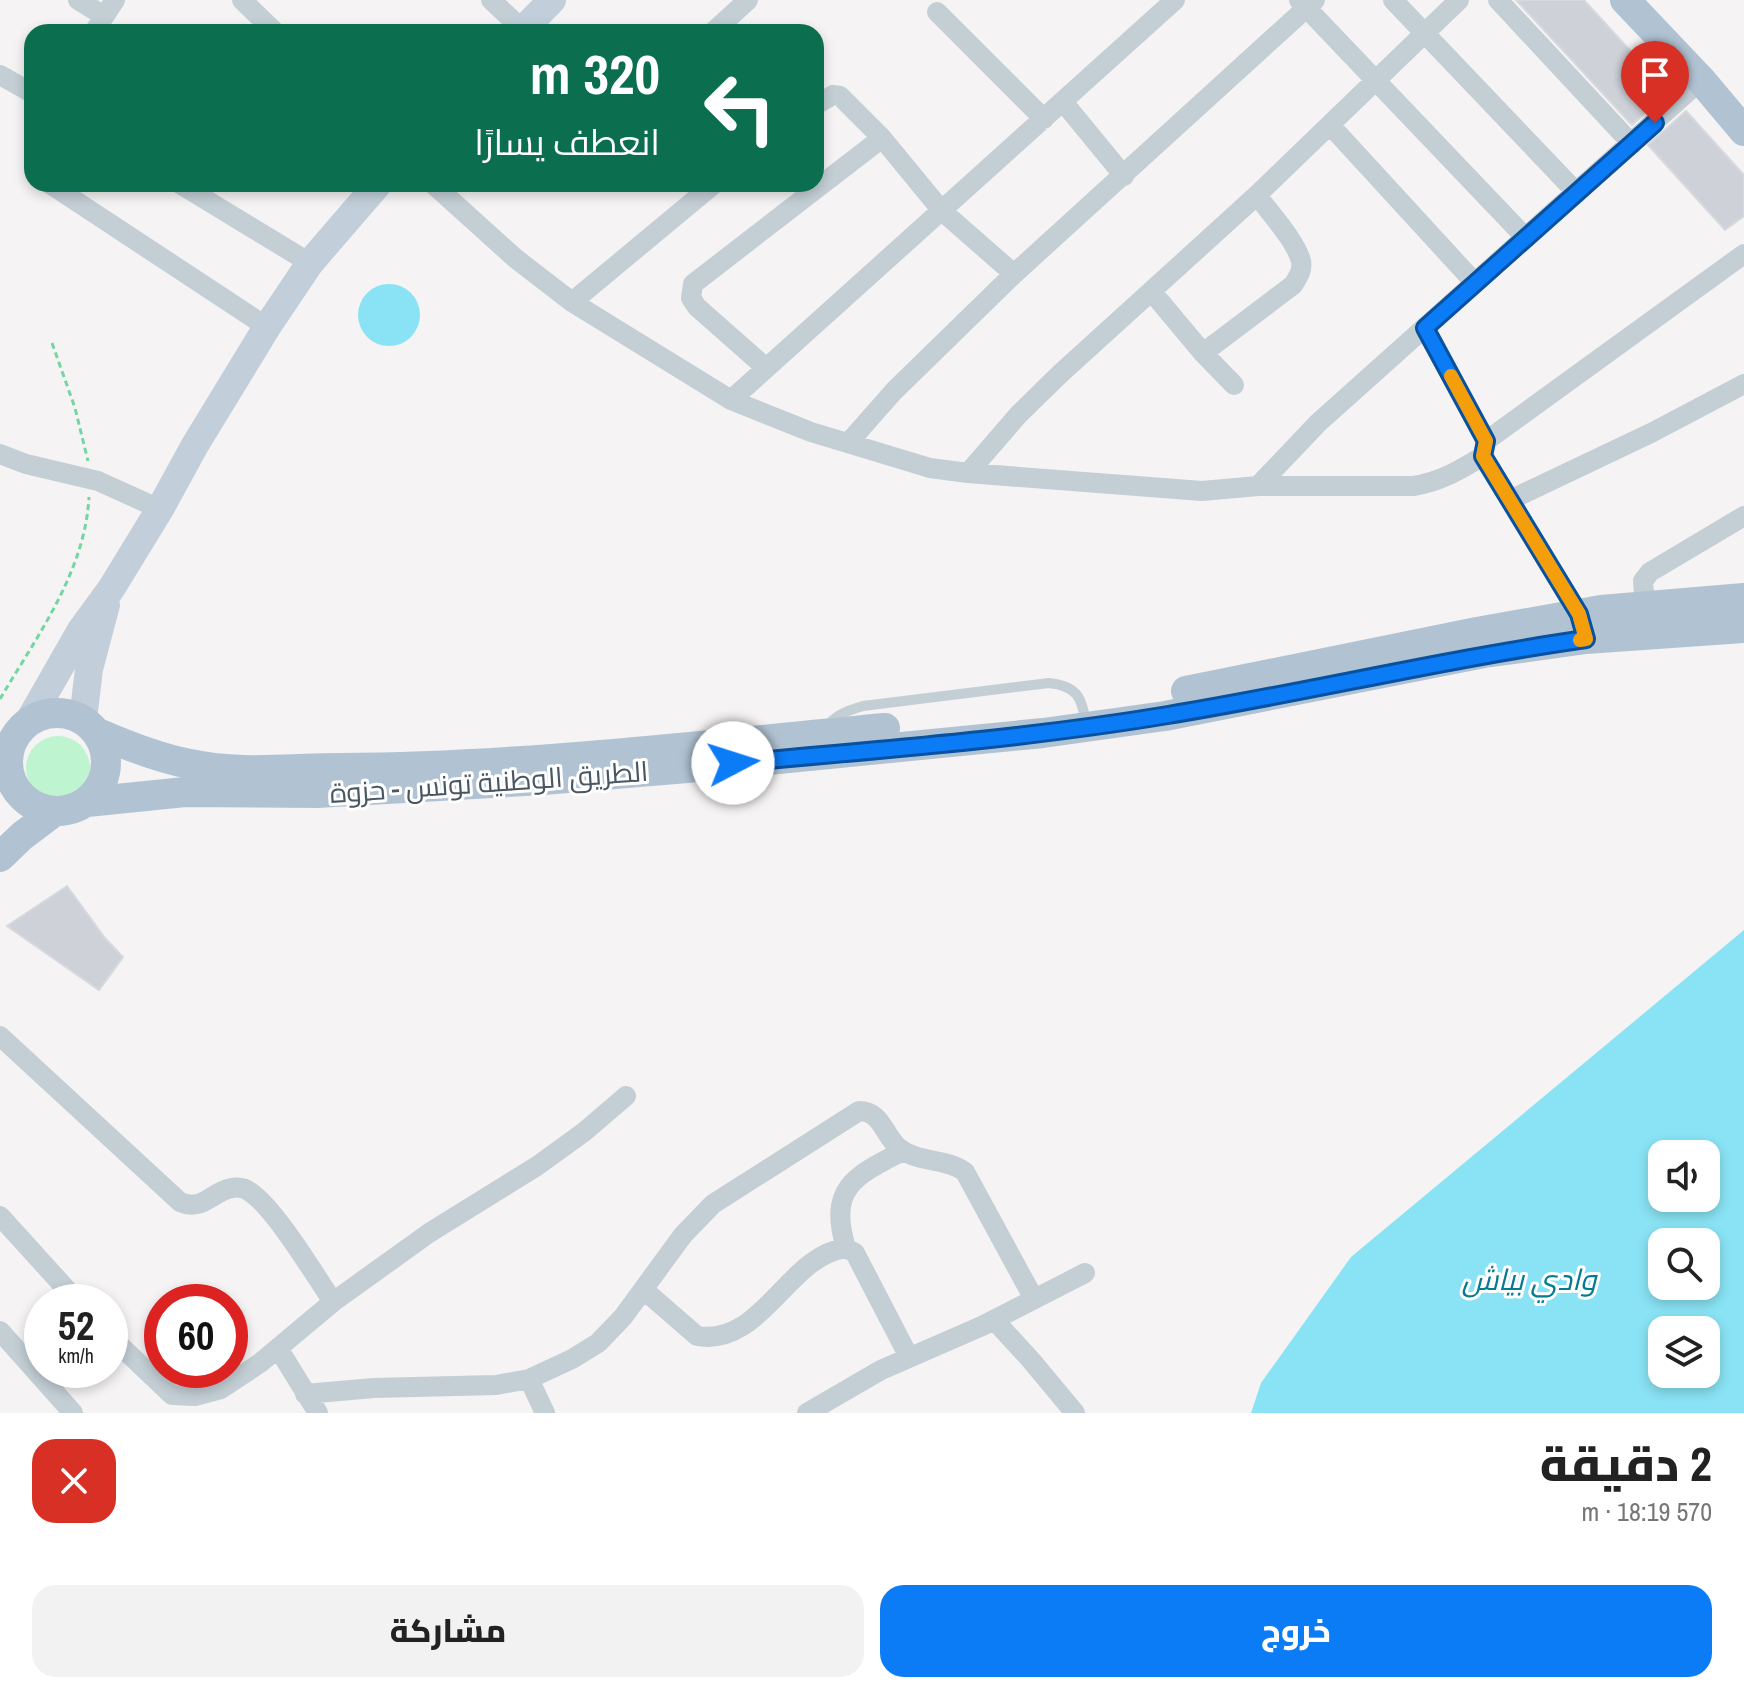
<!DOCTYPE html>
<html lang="ar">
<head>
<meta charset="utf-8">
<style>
	:root { --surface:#fff; --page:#f2f2f2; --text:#222; --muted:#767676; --accent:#0b7cf6 }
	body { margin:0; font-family:"Archivo Narrow",Cairo,sans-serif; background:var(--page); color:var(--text); direction:rtl; height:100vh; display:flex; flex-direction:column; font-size:30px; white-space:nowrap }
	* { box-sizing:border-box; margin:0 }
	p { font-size:26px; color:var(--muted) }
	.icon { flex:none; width:44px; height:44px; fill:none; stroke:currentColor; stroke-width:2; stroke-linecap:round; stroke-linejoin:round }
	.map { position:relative; height:1413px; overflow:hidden; direction:ltr }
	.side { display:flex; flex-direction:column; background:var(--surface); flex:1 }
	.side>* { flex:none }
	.banner { position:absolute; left:24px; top:24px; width:800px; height:168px; border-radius:24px; box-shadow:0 4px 12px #0003; direction:rtl; background:#0b6e4f; color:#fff; overflow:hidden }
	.fabs { position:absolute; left:1648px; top:1140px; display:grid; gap:16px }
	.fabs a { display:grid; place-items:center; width:72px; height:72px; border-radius:16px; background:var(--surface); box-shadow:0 4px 12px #0003; font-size:40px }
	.speed { position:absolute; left:24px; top:1284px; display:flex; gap:16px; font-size:40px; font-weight:700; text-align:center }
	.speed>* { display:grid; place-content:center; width:104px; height:104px; border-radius:50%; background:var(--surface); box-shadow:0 4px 12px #0003; line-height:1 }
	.speed small { font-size:20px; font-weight:400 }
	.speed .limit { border:12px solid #d22; background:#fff; color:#111 }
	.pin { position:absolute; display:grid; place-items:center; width:68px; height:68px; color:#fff; margin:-82px -34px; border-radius:50% 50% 50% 0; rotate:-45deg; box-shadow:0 0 8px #0007 }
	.pin .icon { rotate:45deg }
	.me { position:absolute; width:88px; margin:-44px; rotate:85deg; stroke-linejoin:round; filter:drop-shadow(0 0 6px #0008) }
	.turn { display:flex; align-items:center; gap:28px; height:168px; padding:0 32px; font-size:36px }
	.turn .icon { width:104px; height:104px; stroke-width:2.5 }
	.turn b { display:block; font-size:56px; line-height:68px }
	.round { display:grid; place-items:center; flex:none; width:84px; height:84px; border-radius:24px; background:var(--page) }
	.headline { display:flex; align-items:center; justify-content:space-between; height:136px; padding:0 32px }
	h1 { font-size:48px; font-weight:800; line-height:60px }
	.primary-button { display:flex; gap:16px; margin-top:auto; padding:16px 32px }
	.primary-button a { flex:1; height:92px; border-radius:24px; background:var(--accent); color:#fff; font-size:32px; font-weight:800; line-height:92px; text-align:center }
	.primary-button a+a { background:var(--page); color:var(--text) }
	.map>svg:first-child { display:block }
	.green { fill:#bff4d1 }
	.water { fill:#89e3f4; fill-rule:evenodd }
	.building { fill:#ced2d8; stroke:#d6d9de; stroke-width:2 }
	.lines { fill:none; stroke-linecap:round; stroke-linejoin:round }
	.path { stroke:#74d6a1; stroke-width:3; stroke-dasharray:6 4; stroke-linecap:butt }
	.lane { stroke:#c3ced5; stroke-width:10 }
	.street { stroke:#c3ced5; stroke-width:20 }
	.secondary { stroke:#c2cfda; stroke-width:28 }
	.primary { stroke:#b1c3d3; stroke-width:30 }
	.route-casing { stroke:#0751a0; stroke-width:20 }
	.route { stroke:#0b7cf6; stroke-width:14 }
	.slow { stroke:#f59e0b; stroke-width:14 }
	.labels { text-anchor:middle; stroke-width:6; stroke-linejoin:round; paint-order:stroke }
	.street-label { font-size:28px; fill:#485762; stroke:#fff }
	.water-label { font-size:30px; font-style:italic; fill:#047b92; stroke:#fff }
</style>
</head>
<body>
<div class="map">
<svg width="1744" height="1413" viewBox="0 0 1744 1413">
	<rect width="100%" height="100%" fill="#f5f3f3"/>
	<path class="green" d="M26 768a32 32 0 1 1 64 0a32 32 0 1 1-64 0Z"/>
	<path class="water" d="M358 315a31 31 0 1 1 62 0a31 31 0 1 1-62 0Z
		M1744,930V1413H1251L1261,1383L1351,1257ZM1662,1154H1706V1198H1662ZM1662,1242H1706V1286H1662ZM1662,1330H1706V1374H1662Z"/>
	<path class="building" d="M1516,0H1584L1668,92L1632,125Z
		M1686,111L1744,175V216L1725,230L1648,145Z
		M67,886L105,938L123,957L99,990L7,926Z"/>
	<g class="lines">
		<path class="path" d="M52,343L75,408L88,461
			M0,699C37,636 85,572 89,497"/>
		<path class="lane" d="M825,728C836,715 846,711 863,706L1049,683C1077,686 1082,697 1086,724"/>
		<path class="street" d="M78,0L104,16
			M242,0L275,32
			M491,0L523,30
			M1299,0L1526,238
			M1393,0L1577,193
			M1498,0L1632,144
			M937,12L1044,119
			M94,32L115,0
			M713,32L748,0
			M0,75L32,93
			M1064,103L1124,176
			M816,105L833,95L840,96L882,138L942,211L1014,274
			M1330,125L1475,283
			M50,184L267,327
			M180,184L310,263
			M433,184L515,258L572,302L731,400L811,432L930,468L968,473L1202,491L1258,486H1413C1440,482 1460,470 1483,456L1486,441L1744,254
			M1152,292L1203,353L1234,385
			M572,302L714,184
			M1425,328L1486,441
			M1203,353L1293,285C1298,277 1303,270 1301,261C1296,241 1269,212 1257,195
			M765,367L697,307L691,298L693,284L882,138
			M731,400L1175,0
			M849,442L894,391L1014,274L1315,0
			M0,454L26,464L98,481L160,509
			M1483,456L1579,614L1582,623
			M968,473L1019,414L1060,374L1257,195L1459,0
			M1258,486L1318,423L1701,80
			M1510,500L1651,433L1744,384
			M1645,606L1643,581L1650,572L1744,516
			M0,1036L180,1202C203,1212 212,1191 232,1188C238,1187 245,1188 250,1192C274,1207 315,1275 333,1302
			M0,1216L78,1302
			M846,1248C828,1188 854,1176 903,1151
			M644,1290L697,1336C762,1347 788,1255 846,1248L855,1253L909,1357
			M994,1320L1030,1359L1075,1413
			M0,1331L73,1413
			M110,1336L172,1395L195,1396L221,1389L260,1363L333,1302L429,1233L537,1166L584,1132L626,1096
			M278,1348L318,1413
			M529,1379L545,1413
			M305,1394L374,1388L496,1385L529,1379L572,1359L598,1343L623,1317L683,1235L713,1204L859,1111C882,1111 884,1136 899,1148C918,1163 946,1158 965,1172L1034,1299
			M807,1413L881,1370L982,1326L1085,1273"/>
		<path class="secondary" d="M521,32L552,0
			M83,719L89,669L106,605
			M29,721L81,630L111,589L160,509L195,445L267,327L310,263L378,184"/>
		<path class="primary" d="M1625,0L1701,80L1744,131
			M1186,691L1477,632L1601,610L1744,598
			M8 762a49 49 0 1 1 98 0a49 49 0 1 1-98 0Z
			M98,733C128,746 158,758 190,764C239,775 291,768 341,768C522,767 704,745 885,728
			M87,802L185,792L317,793L543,780L687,768L1043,733L1165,716L1484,653L1586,639L1744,628
			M0,857L22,836L55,811"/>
	</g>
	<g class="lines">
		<g class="route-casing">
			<path id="route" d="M733,763C878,750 1024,739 1168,715C1308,692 1445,659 1586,639L1579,614L1483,456L1486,441L1425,328L1655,123"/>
		</g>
		<use href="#route" class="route"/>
		<path class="slow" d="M1451,376L1486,441L1483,456L1579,614L1586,639L1580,640"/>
	</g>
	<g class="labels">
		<g class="street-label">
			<text transform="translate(489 782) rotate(-4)" y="10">الطريق الوطنية تونس - حزوة</text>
		</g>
		<g class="water-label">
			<text x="1529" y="1290">وادي بياش</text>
		</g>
	</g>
</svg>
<div class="fabs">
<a><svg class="icon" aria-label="sound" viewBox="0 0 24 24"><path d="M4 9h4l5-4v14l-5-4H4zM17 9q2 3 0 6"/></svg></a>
<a><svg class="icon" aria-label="search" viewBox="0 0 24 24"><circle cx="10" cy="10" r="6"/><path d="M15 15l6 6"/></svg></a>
<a><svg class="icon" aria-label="layers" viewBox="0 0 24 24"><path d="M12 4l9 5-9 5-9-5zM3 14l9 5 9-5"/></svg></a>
</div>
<div class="speed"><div>52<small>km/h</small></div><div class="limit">60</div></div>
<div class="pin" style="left:1655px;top:123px;background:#d93025"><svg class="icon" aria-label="arrive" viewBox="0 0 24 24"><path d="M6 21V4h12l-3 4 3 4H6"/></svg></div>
<svg class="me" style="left:733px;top:763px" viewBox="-20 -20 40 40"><circle r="19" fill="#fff"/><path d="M0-13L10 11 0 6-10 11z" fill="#0b7cf6"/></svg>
<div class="banner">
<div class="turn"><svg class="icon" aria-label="left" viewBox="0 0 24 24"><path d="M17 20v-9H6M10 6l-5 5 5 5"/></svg><div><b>320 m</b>انعطف يسارًا</div></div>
</div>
</div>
<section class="side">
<div class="headline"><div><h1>2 دقيقة</h1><p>570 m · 18:19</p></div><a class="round" style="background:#d93025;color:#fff"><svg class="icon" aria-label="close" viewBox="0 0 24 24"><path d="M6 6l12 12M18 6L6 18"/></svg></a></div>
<div class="primary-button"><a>خروج</a><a>مشاركة</a></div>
</section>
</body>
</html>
